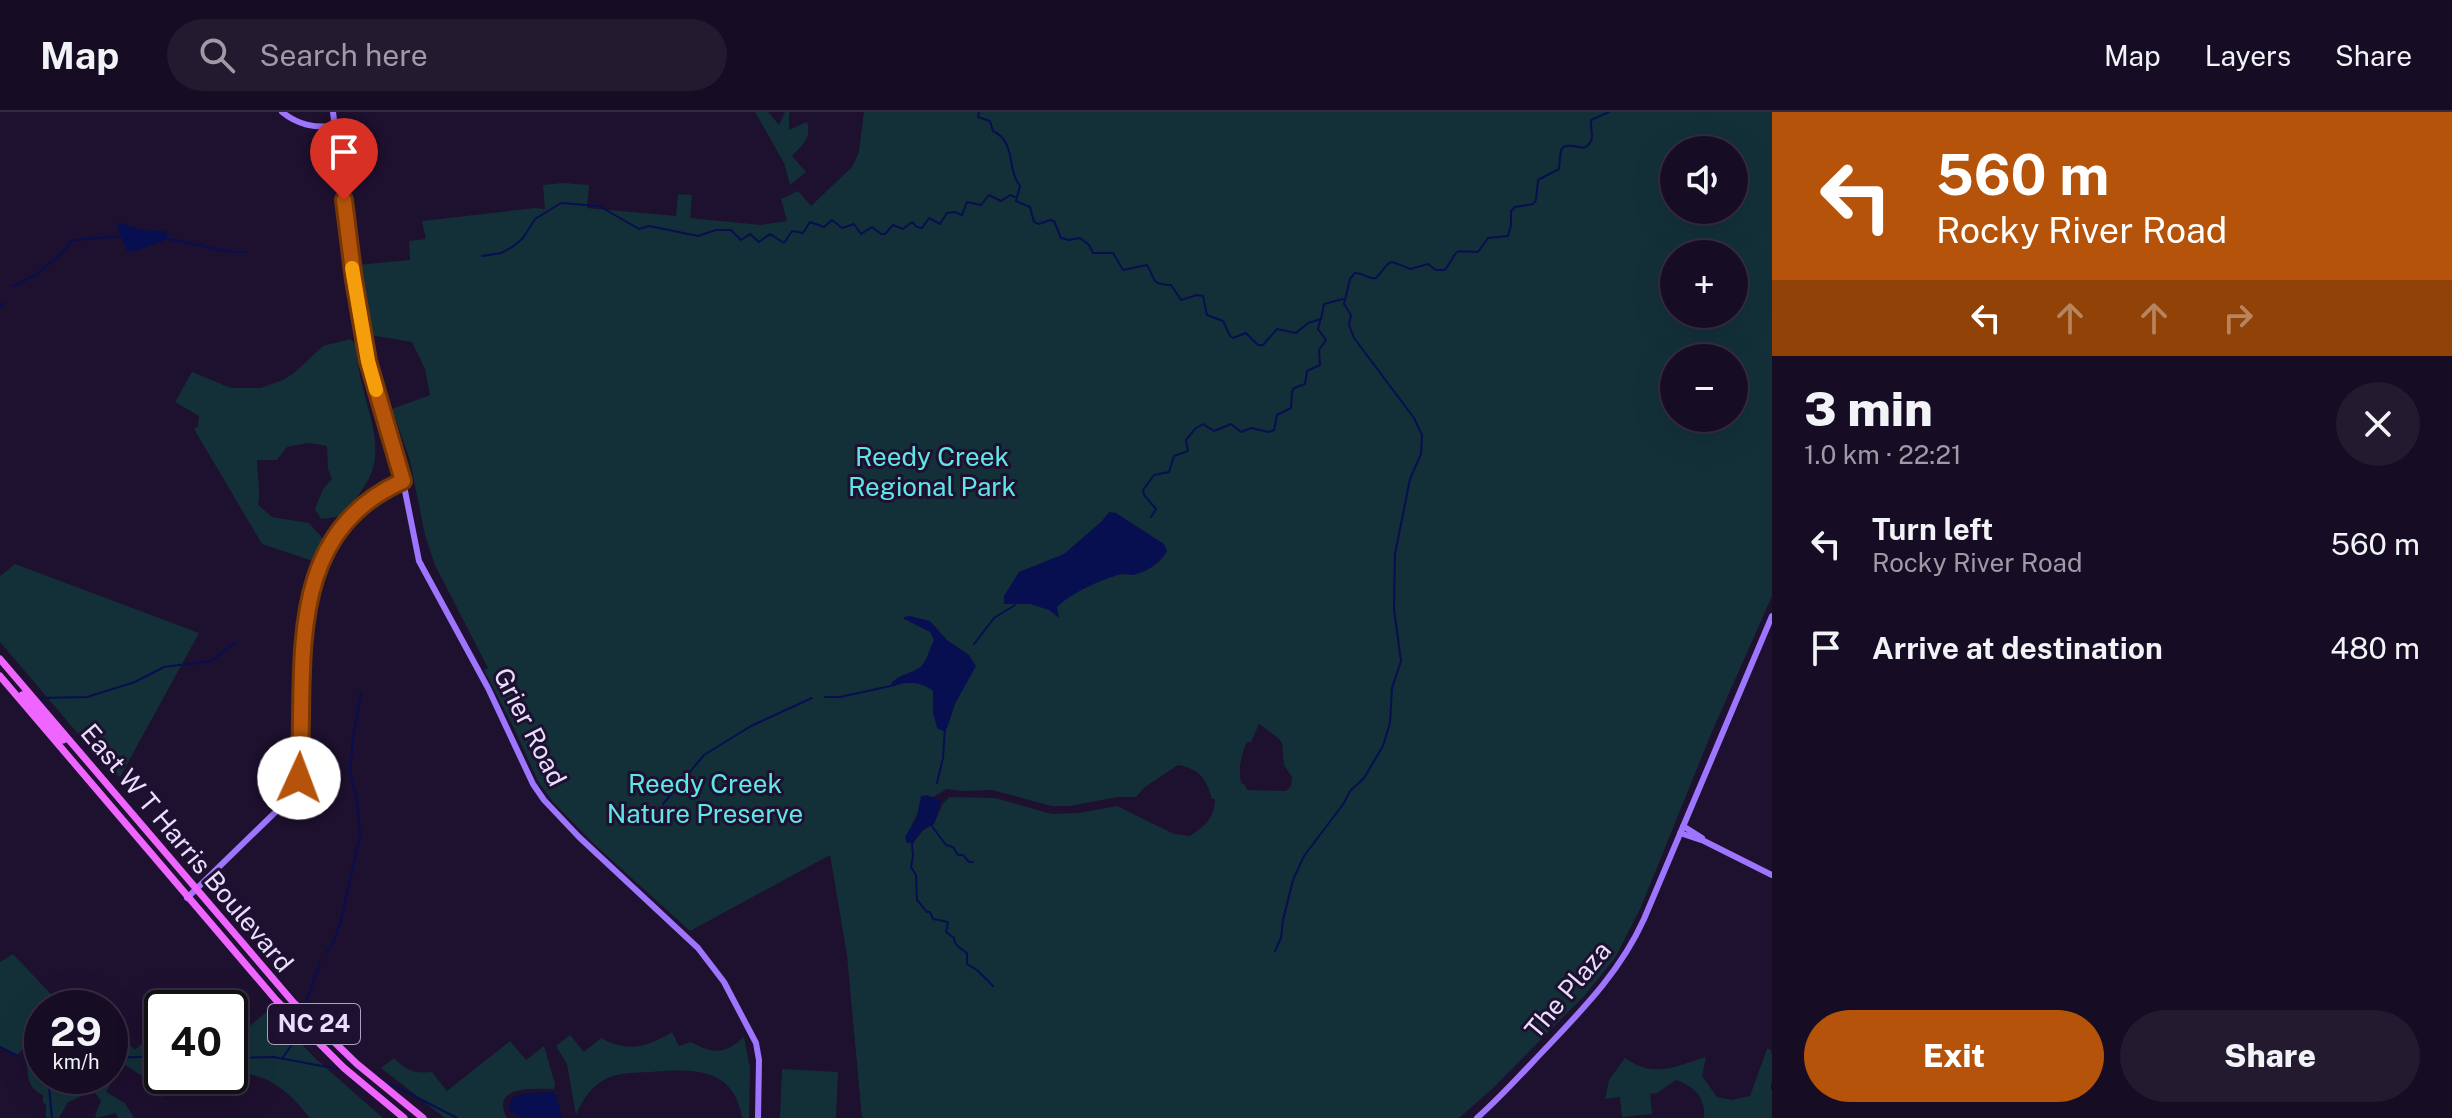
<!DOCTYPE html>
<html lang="en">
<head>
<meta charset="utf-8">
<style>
	:root { --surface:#160c23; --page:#231a30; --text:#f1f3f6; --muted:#9e9ba6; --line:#352c41; --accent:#b45309 }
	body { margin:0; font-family:"Public Sans",sans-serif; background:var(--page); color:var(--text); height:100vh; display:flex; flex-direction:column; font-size:30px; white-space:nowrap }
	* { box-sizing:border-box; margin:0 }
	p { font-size:26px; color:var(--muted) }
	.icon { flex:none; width:44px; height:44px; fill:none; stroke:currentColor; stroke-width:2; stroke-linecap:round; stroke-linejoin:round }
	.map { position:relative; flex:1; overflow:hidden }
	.panel { display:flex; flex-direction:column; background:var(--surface); width:680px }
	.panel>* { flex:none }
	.banner { background:#b45309; color:#fff; overflow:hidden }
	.controls { position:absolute; left:1660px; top:24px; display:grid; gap:16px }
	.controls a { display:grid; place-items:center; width:88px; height:88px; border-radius:50%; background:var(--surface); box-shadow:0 8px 32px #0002,0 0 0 2px var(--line); font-size:40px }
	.speed { position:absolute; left:24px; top:878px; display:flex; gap:16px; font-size:40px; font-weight:700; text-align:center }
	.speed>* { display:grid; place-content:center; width:104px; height:104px; border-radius:50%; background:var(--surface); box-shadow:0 8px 32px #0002,0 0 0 2px var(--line); line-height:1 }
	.speed small { font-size:20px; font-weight:400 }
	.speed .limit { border:4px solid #111; border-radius:12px; background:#fff; color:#111 }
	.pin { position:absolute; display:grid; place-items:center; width:68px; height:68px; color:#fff; margin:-82px -34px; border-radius:50% 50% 50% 0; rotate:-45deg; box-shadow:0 0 8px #0007 }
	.pin .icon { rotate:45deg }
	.me { position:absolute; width:88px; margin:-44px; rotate:2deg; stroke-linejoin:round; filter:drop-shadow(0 0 6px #0008) }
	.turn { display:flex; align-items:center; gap:28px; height:168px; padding:0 32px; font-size:36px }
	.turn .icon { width:104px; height:104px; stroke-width:2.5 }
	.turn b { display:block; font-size:56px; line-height:68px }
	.lanes { display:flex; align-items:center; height:76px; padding:0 32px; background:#0003; justify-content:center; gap:40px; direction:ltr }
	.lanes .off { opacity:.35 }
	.round { display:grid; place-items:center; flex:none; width:84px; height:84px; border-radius:42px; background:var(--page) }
	.headline { display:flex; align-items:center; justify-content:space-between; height:136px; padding:0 32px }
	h1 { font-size:48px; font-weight:800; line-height:60px }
	.cta { display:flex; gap:16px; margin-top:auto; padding:16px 32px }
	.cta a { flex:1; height:92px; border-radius:48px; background:var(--accent); color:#fff; font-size:32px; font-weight:800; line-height:92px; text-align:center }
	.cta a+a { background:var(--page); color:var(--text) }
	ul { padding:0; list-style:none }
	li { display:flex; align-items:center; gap:24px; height:104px; padding:0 32px }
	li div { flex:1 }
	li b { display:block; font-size:30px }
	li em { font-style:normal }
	header { display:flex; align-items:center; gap:48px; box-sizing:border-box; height:112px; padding:0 40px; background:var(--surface); border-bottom:2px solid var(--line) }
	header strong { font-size:38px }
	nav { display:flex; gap:44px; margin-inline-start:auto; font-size:28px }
	.search { width:560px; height:72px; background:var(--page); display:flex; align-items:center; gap:20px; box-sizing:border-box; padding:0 28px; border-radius:44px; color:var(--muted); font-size:30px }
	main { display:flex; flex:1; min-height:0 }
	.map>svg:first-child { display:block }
	.green { fill:#133039; fill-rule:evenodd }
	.water { fill:#080f50 }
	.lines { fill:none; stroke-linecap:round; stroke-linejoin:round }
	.stream { stroke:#080f50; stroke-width:2 }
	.secondary { stroke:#9d75ff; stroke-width:6 }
	.primary { stroke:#ee65ff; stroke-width:7 }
	.route-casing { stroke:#753606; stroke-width:20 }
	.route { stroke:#b45309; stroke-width:14 }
	.slow { stroke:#f59e0b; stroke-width:14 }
	.labels { text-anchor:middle; stroke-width:6; stroke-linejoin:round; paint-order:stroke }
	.shield { fill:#1e102f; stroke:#ada0c1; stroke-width:2 }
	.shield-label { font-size:24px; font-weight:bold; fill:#eadeff }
	.park-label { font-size:26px; fill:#61e6e8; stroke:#1e102f }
	.street-label { font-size:26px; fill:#eadeff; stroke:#1e102f }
</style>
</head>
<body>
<header>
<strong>Map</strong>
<div class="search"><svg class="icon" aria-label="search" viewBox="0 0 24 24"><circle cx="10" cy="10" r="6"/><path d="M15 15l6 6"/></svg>Search here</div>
<nav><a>Map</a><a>Layers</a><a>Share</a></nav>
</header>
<main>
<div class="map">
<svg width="1772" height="1006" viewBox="0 0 1772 1006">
	<rect width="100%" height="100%" fill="#1e102f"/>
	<path class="green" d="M755,0H768L779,13L785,0H789V18L807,10C812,26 802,33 792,44L806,60L790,73L784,51Z
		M864,0H1772V484L1711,622L1641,795L1615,846L1585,883L1491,978L1459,1006H862L847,843L830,743L690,819L594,732L553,690L538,669L514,616L484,558L488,556L435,453L425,423L410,349L392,297L430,283L425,257L412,230L370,223L357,153L410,148L409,129L426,127L422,109L535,96L545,97L543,73L563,71L589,73L587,96L676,104L678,82L692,83L690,106L761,113L787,109L781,87L798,79L811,94L852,55L859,40ZM1674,38H1734V98H1674ZM1674,142H1734V202H1674ZM1674,246H1734V306H1674ZM1259,612L1278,626L1282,631L1284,653L1292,665L1291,674L1286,679L1247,678L1245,673L1241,671C1238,658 1241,642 1247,630H1251ZM1178,653C1199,657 1206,665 1212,687H1215C1214,707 1206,713 1190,724L1174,722L1117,694L1079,701L1052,702L995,686L949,685L942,693L934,712L923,718L913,731L906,730C906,717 918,708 919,693L947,677L962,679L992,678L1052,694H1070L1117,685H1136L1145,675Z
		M350,227L356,232C357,247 359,262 363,276C370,307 384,338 368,368C361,381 351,393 342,404L321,407L315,397L323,377L332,367L328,357L327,334L309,331L287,335L277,348H257C257,364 261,377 258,393L272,405L309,411L325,429L316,450L262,432L194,317L198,314L199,304L175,290L192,260L231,276H260L283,268L294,261L323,234Z
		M15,452L199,521L120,665L109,658L0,530V464Z
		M13,842L64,896H42V918L17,943L0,935V850Z
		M269,898L316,947L383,1006H310C289,979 266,959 230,961V924L240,922Z
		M160,914L162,915V964H217L161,985L150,969L110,943V928L122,926L135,938Z
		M672,920L679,934L691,930C713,942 724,943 744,925L750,956L749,1006H742C734,954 691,957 650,960C634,961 616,960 602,969C589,977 582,989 576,1003L567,952L556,934L570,923L584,940L601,926C627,941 648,935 672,920Z
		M510,929L526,948L544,934L555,972L554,977C535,977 489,973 507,1006H445L381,956L394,946C405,958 415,962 432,960L447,979Z
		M1767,937H1770L1772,943V1006H1704C1706,986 1694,974 1676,968L1657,981L1650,982L1652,1002L1622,1005L1620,985L1605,987L1609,968L1625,946C1654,967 1676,954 1706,945L1702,964L1717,985L1732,988L1750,984Z
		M36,939L42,945V964H110V957L117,961L106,980L125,991L134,1006H118L116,1001L97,1006L95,1003L101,989L94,979L68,990L59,1006H46V992L43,991V983C26,976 29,964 26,949Z
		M782,957L838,960L836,1006H780Z"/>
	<path class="water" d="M120,111L142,118L166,119L168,127L136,139H127L117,113Z
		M1109,400L1116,401L1164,432L1167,439C1161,451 1144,462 1131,463C1122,463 1126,461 1118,463C1098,469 1072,481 1057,495L1059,506L1049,498L1030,492H1004V484L1019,460L1064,442L1102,409Z
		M910,504L930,509L947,528L969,543L976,554L955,592L947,616L943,619L937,616L933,601V579C923,570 906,569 894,574L891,572C899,561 917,561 923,552C928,545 930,536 934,528L930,520L904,507V505Z
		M927,683L941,689L934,712L923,718L913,731H907L905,725L917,706L921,684Z
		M553,980L556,983L562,1006H520L508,996L513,985L530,981Z"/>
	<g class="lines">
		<path class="stream" d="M979,0L978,5L990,9L993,19C1017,31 1006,56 1020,74L1016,89L1030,95L1034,110L1039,112L1050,108L1054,109L1061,126L1069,128L1080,126L1089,133L1093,141H1113L1123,158L1147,153C1156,168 1150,172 1171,173L1181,188L1197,183L1203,184L1207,203L1223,209L1230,224L1233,226L1246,221L1258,233H1263L1277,217L1296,221L1308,211L1321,207L1324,192L1343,187
			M168,127C195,130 219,142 247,140
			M482,144L501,141L514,134L523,126L535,107L561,91L599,94L639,117L649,114L698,124L716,118H731L741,128L750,122L759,130L770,122L784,131L792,119L803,121L810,110L824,115L832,108L842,116L854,112L861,122L872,115L881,122H885L893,113L903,117L912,110L917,115L922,116L929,106L940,112L947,101L955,100L962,103L967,90L981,93L989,83L1001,89L1010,83L1015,85
			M13,174L36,163L63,140L72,128L122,124
			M0,194L3,191
			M1151,405L1156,397L1144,383L1143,378L1154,363L1169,360L1174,344L1188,339L1186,328L1195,317L1203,312L1214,319L1231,312L1241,320L1251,316L1269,320L1274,318L1277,303L1291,296L1292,280L1294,276L1305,272L1307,259L1320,253L1319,238L1326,228L1318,217L1320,209
			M974,532L994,506L1015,493
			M825,585H840L895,573
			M41,586L87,585L135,570L164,555L211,549L236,530
			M937,671L943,646L945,615
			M663,692L704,643L751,614L812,586
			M931,713L946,733L953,735L958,743H963L969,750H973
			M912,732L913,744L911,755L916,763L917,788L927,800H930L933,807L948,810L946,820L954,826C954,834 962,837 967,841V852L977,858L993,874
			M1275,839L1281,826L1283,808L1293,768L1304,744L1344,691L1350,679L1364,666L1383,634L1390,611L1392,576L1401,549L1394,497L1395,442L1410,367L1421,342L1422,323L1414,306L1354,226L1349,213L1351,203L1344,192L1350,167L1355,161C1363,160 1368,168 1376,166C1393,148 1384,146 1410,157L1428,152L1436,158H1445C1461,135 1450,139 1478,140L1488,126L1508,124L1511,113V99L1515,95L1533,92L1536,88L1538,68L1559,57C1561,34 1559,30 1584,36C1597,28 1590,20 1591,8L1609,0
			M326,841L333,831L340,812L360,724L357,689L350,661L353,626L361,581
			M305,894L320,850
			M0,935L18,944
			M114,946L162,944
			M230,946L274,945L338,957
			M25,947L42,955
			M282,947L299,922
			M48,964L52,1006
			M63,964L88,968L101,964
			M389,971L457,1006
			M1772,972V977"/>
		<path class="secondary" d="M282,0C298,13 314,16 334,14
			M333,0L354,168L368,249L403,369L419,449L488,576L533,672L544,688L579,725L698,836L724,870L756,931L759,948L758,1006
			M1683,714L1702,726
			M1680,721L1704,729L1772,763
			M187,786L294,682L299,670L300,655C301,580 293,466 347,406C363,389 382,378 403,369
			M1477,1006C1502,984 1524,959 1547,935C1585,895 1621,858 1644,807L1772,504"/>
		<path class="primary" d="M0,547L293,890L357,952L423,1006
			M0,564L276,888L344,956L404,1006
			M22,583L58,625L63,628L67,626"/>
	</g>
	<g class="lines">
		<g class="route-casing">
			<path id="route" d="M299,666C307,556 280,424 403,369L368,249L354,168L344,88"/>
		</g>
		<use href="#route" class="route"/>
		<path class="slow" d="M352,156L368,249L376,278"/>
	</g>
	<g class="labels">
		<rect class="shield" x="268" y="892" width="92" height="40" rx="6"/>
		<g class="shield-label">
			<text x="314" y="920">NC 24</text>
		</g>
		<g class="park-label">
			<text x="932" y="354">Reedy Creek<tspan x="932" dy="30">Regional Park</tspan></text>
			<text x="705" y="681">Reedy Creek<tspan x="705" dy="30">Nature Preserve</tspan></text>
		</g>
		<g class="street-label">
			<text transform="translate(530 615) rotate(63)" y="9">Grier Road</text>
			<text transform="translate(187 736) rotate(50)" y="9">East W T Harris Boulevard</text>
			<text transform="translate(1568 878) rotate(-50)" y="9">The Plaza</text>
		</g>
	</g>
</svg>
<div class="controls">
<a><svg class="icon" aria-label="sound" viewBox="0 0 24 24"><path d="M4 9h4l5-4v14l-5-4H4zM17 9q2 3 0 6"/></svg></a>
<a>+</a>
<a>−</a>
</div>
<div class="speed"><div>29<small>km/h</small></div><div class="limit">40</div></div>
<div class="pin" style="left:344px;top:88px;background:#d93025"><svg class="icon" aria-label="arrive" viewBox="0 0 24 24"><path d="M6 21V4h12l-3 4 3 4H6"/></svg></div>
<svg class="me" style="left:299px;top:666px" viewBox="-20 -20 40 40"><circle r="19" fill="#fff"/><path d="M0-13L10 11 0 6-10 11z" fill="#b45309"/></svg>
</div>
<section class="panel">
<div class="banner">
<div class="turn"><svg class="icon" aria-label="left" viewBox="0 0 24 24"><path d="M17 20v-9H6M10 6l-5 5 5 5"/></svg><div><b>560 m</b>Rocky River Road</div></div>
<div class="lanes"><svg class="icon" aria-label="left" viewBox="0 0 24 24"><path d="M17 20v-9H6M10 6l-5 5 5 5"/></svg><svg class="icon off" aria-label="ahead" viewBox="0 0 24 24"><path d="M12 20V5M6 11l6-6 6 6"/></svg><svg class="icon off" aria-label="ahead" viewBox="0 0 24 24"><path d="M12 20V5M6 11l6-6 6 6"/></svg><svg class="icon off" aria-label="right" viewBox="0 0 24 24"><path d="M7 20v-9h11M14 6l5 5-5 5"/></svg></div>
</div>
<div class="headline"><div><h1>3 min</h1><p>1.0 km · 22:21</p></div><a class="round"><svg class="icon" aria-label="close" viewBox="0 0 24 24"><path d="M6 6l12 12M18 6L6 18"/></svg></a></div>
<ul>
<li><svg class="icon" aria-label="left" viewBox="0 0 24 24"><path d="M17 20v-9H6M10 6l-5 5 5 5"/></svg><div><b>Turn left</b><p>Rocky River Road</p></div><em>560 m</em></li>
<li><svg class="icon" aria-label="arrive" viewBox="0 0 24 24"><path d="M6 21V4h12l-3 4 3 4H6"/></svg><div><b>Arrive at destination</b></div><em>480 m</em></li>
</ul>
<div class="cta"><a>Exit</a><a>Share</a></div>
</section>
</main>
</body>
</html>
